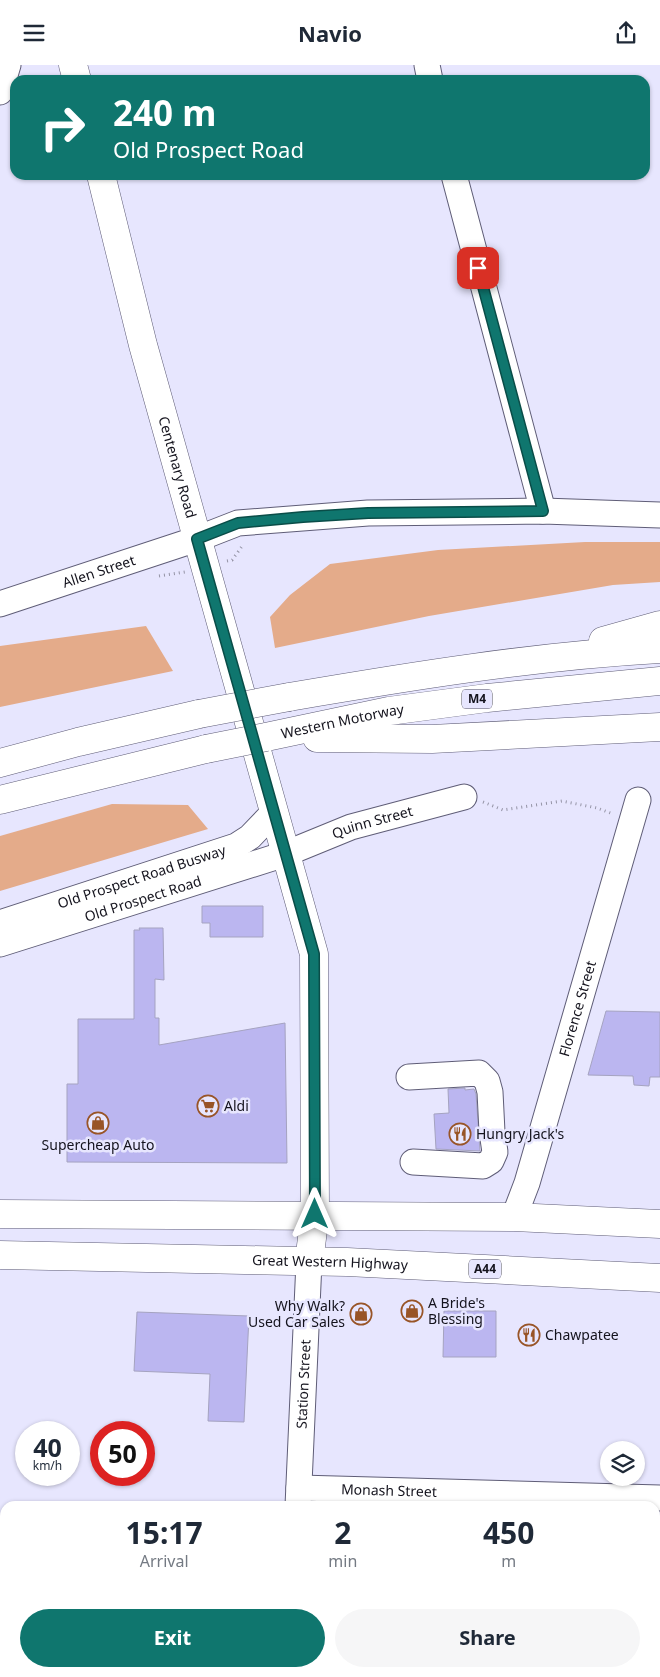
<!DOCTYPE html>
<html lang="en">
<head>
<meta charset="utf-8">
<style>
	:root { --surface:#fff; --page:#f6f6f7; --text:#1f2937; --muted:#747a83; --accent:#0f766e }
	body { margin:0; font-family:"Noto Sans",sans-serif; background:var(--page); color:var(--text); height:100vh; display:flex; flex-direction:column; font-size:19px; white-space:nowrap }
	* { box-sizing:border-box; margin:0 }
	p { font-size:16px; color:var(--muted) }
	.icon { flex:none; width:28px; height:28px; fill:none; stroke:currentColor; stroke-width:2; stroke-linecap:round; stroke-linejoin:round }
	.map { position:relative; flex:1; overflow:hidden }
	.details { position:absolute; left:0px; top:1436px; width:660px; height:176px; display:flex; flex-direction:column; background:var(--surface); border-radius:15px 15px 0 0; box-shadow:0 1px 4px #0004 }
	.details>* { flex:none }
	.hud { position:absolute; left:10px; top:10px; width:640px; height:105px; border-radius:15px; box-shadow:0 1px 4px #0004; background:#0f766e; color:#fff; overflow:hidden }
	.fabs { position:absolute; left:600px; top:1376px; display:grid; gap:10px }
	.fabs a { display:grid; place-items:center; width:45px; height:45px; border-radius:50%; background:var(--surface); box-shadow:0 1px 4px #0004; font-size:25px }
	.speed { position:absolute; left:15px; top:1356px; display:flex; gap:10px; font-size:25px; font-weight:700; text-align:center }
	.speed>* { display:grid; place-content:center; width:65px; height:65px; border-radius:50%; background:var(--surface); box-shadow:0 1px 4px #0004; line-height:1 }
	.speed small { font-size:12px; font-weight:400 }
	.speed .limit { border:8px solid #d22; background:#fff; color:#111 }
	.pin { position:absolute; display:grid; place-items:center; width:42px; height:42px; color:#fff; margin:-21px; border-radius:10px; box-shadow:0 2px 8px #0006 }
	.me { position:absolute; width:55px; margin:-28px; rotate:0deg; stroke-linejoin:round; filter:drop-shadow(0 0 4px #0008) }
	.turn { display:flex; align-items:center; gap:18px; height:105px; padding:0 20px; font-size:22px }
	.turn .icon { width:65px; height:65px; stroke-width:2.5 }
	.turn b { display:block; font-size:35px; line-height:42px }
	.eta { display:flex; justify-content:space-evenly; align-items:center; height:85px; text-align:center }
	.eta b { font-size:30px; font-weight:700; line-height:35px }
	.primary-button { display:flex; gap:10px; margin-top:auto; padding:10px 20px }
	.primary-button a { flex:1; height:58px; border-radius:30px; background:var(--accent); color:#fff; font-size:20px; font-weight:700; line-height:58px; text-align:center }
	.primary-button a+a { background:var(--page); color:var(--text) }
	header { display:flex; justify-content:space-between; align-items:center; height:65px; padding:0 20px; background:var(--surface); font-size:22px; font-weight:700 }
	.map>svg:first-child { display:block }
	.forest { fill:#e4ab8a }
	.building { fill:#bbb6f0; stroke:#a5a3c0 }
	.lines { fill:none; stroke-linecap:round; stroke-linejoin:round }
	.minor-casing { stroke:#5f5d77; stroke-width:27 }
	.major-casing { stroke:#5f5d77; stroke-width:29 }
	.highway-casing { stroke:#5f5d77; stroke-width:29 }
	.path { stroke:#9594a6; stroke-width:3; stroke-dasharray:1 4; stroke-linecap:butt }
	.minor { stroke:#fff; stroke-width:25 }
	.major { stroke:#fff; stroke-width:28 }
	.highway { stroke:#fff; stroke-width:28 }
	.highway-bridge-casing { stroke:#5f5d77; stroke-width:29; stroke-linecap:butt }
	.highway-bridge { stroke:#fff; stroke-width:28 }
	.route-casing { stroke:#0a4d48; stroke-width:12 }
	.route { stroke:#0f766e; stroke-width:9 }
	.labels { text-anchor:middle; stroke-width:5; stroke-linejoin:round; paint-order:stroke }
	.shield { fill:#e7e6fe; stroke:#535260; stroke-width:1 }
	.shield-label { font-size:12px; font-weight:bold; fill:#14131d }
	.street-label { font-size:14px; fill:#14131d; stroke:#e7e6fe }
	.poi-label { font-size:14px; fill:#14131d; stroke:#e7e6fe; text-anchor:start }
</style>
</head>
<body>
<header><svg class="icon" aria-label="menu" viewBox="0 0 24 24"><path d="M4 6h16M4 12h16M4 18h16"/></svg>Navio<svg class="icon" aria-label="share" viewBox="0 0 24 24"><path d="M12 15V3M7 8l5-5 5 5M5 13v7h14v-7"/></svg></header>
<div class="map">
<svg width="660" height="1612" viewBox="0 0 660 1612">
	<rect width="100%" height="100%" fill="#e7e6fe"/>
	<path class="forest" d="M585,477H660V517L613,520L429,551L275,583L270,552L290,530L330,499L438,485Z
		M146,561L173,606L0,642V581Z
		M112,739L188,740L208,764L0,826V771Z"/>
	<path class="building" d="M202,841H263V872H210V858H202Z
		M139,863H163L164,915L155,914V953H159V980L285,958L287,1098L67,1097V1019H78V954H134V865H140Z
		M606,946L660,947V1012H650L649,1021L634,1020L633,1011L588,1010Z
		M465,1023V1025L474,1024L476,1029L480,1086L436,1084L434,1049L449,1048L448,1024Z
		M444,1246H496V1292H443Z
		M137,1247L249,1251L244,1357L208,1356L210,1309L134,1306Z"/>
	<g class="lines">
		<g class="minor-casing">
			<g id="minor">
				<path d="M427,0L430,15"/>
				<path d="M0,27L8,0"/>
				<path d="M454,110L543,446"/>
				<path id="s1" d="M0,539L197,474L238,458L368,448L543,446L660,450"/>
				<path id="s2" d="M0,858L236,781L250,772L273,748"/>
				<path id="s3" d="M0,879L285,789L351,762L464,732"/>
				<path d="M409,1012L479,1008L487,1016L490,1027L492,1067L495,1087L491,1096L483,1101L413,1097"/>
				<path id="s4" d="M514,1152L527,1118L638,735"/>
				<path id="s5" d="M299,1423L660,1433"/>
				<path id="s6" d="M298,1441L309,1197"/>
				<path d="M290,1612V1608"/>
			</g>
		</g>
		<g class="major-casing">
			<g id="major">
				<path d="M73,0L77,15"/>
				<path id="s7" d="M101,110L143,280L314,889L315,1149L309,1197"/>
			</g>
		</g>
		<g class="highway-casing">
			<g id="highway">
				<path d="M603,576L660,560"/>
				<path d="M289,632C412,611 535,591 660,584"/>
				<path id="s8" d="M266,672L389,646L487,633L660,616"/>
				<path d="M317,673L432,674L660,662"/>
				<path d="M0,698L78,677L199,649"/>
				<path d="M0,735L206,684"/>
				<path d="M0,1149L514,1152L660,1159"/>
				<path id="s9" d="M0,1190L347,1197L660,1213"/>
			</g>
		</g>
		<path class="path" d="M227,496L232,495L243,480
			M159,511L185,507
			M483,737L503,745L562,736L597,743L613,749"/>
		<use href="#minor" class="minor"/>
		<use href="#major" class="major"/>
		<use href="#highway" class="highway"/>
		<g class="highway-bridge-casing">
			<path id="highway-bridge" d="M199,649L289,632
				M206,684L266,672"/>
		</g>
		<use href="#highway-bridge" class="highway-bridge"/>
	</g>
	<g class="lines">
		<g class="route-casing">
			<path id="route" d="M315,1149L314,889L197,474L238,458L303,452L368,448L543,446L478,203"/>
		</g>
		<use href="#route" class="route"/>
	</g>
	<defs>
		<g id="supermarket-ring" transform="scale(1.125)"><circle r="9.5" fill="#e7e6fe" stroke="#985427" stroke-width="1.5"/><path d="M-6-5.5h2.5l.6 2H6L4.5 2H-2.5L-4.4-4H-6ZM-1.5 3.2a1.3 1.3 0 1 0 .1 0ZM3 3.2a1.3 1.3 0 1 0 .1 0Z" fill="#985427"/></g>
		<g id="shop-ring" transform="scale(1.125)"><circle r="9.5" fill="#e7e6fe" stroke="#985427" stroke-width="1.5"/><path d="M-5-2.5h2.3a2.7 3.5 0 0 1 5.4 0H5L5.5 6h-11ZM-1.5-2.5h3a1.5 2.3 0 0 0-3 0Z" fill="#985427"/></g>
		<g id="restaurant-ring" transform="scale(1.125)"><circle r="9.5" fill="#e7e6fe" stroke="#985427" stroke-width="1.5"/><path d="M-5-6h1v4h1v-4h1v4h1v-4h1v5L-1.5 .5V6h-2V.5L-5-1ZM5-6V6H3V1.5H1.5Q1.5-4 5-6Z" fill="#985427"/></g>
	</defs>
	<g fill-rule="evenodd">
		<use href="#supermarket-ring" x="208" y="1041"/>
		<use href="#shop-ring" x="98" y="1058"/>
		<use href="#restaurant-ring" x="460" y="1069"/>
		<use href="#shop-ring" x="412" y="1246"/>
		<use href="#shop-ring" x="361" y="1249"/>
		<use href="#restaurant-ring" x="529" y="1270"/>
	</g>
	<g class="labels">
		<g class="shield">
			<rect x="462" y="624.5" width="30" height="19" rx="4"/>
			<rect x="469" y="1194.5" width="32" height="19" rx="4"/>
		</g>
		<g class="shield-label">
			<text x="477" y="638">M4</text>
			<text x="485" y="1208">A44</text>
		</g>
		<g class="street-label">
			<text dy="5" stroke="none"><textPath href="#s7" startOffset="302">Centenary Road</textPath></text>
			<text dy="5" stroke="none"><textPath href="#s1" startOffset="104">Allen Street</textPath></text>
			<text dy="5" stroke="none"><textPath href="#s8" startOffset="78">Western Motorway</textPath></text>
			<text dy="5" stroke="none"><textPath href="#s3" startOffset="392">Quinn Street</textPath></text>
			<text dy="5" stroke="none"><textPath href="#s2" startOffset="149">Old Prospect Road Busway</textPath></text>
			<text dy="5" stroke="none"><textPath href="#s3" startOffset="150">Old Prospect Road</textPath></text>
			<text dy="5" stroke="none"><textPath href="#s4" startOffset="218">Florence Street</textPath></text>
			<text dy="5" stroke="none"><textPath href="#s9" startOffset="330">Great Western Highway</textPath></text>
			<text dy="5" stroke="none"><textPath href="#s6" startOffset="122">Station Street</textPath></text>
			<text dy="5" stroke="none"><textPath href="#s5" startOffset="90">Monash Street</textPath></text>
		</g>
		<g class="poi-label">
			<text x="224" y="1046">Aldi</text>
			<text x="476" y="1074">Hungry Jack's</text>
			<text x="98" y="1085" text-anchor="middle">Supercheap Auto</text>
			<text x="428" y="1243">A Bride's<tspan x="428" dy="16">Blessing</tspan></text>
			<text x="345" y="1246" text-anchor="end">Why Walk?<tspan x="345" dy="16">Used Car Sales</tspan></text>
			<text x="545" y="1275">Chawpatee</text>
		</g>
	</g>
</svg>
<div class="fabs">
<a><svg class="icon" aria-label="layers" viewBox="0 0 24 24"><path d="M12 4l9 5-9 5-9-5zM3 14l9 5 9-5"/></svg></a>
</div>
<div class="speed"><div>40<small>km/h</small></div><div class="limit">50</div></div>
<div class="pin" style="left:478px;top:203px;background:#d93025"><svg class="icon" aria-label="arrive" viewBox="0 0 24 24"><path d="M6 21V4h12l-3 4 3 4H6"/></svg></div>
<svg class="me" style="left:315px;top:1149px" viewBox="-20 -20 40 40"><path d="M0-17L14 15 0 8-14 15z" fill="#0f766e" stroke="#fff" stroke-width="4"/></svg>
<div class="hud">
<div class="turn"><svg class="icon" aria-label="right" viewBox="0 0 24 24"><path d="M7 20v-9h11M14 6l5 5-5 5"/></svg><div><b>240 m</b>Old Prospect Road</div></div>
</div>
<section class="details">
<div class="eta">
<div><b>15:17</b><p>Arrival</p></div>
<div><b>2</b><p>min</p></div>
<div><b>450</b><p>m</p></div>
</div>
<div class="primary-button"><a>Exit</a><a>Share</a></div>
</section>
</div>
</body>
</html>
